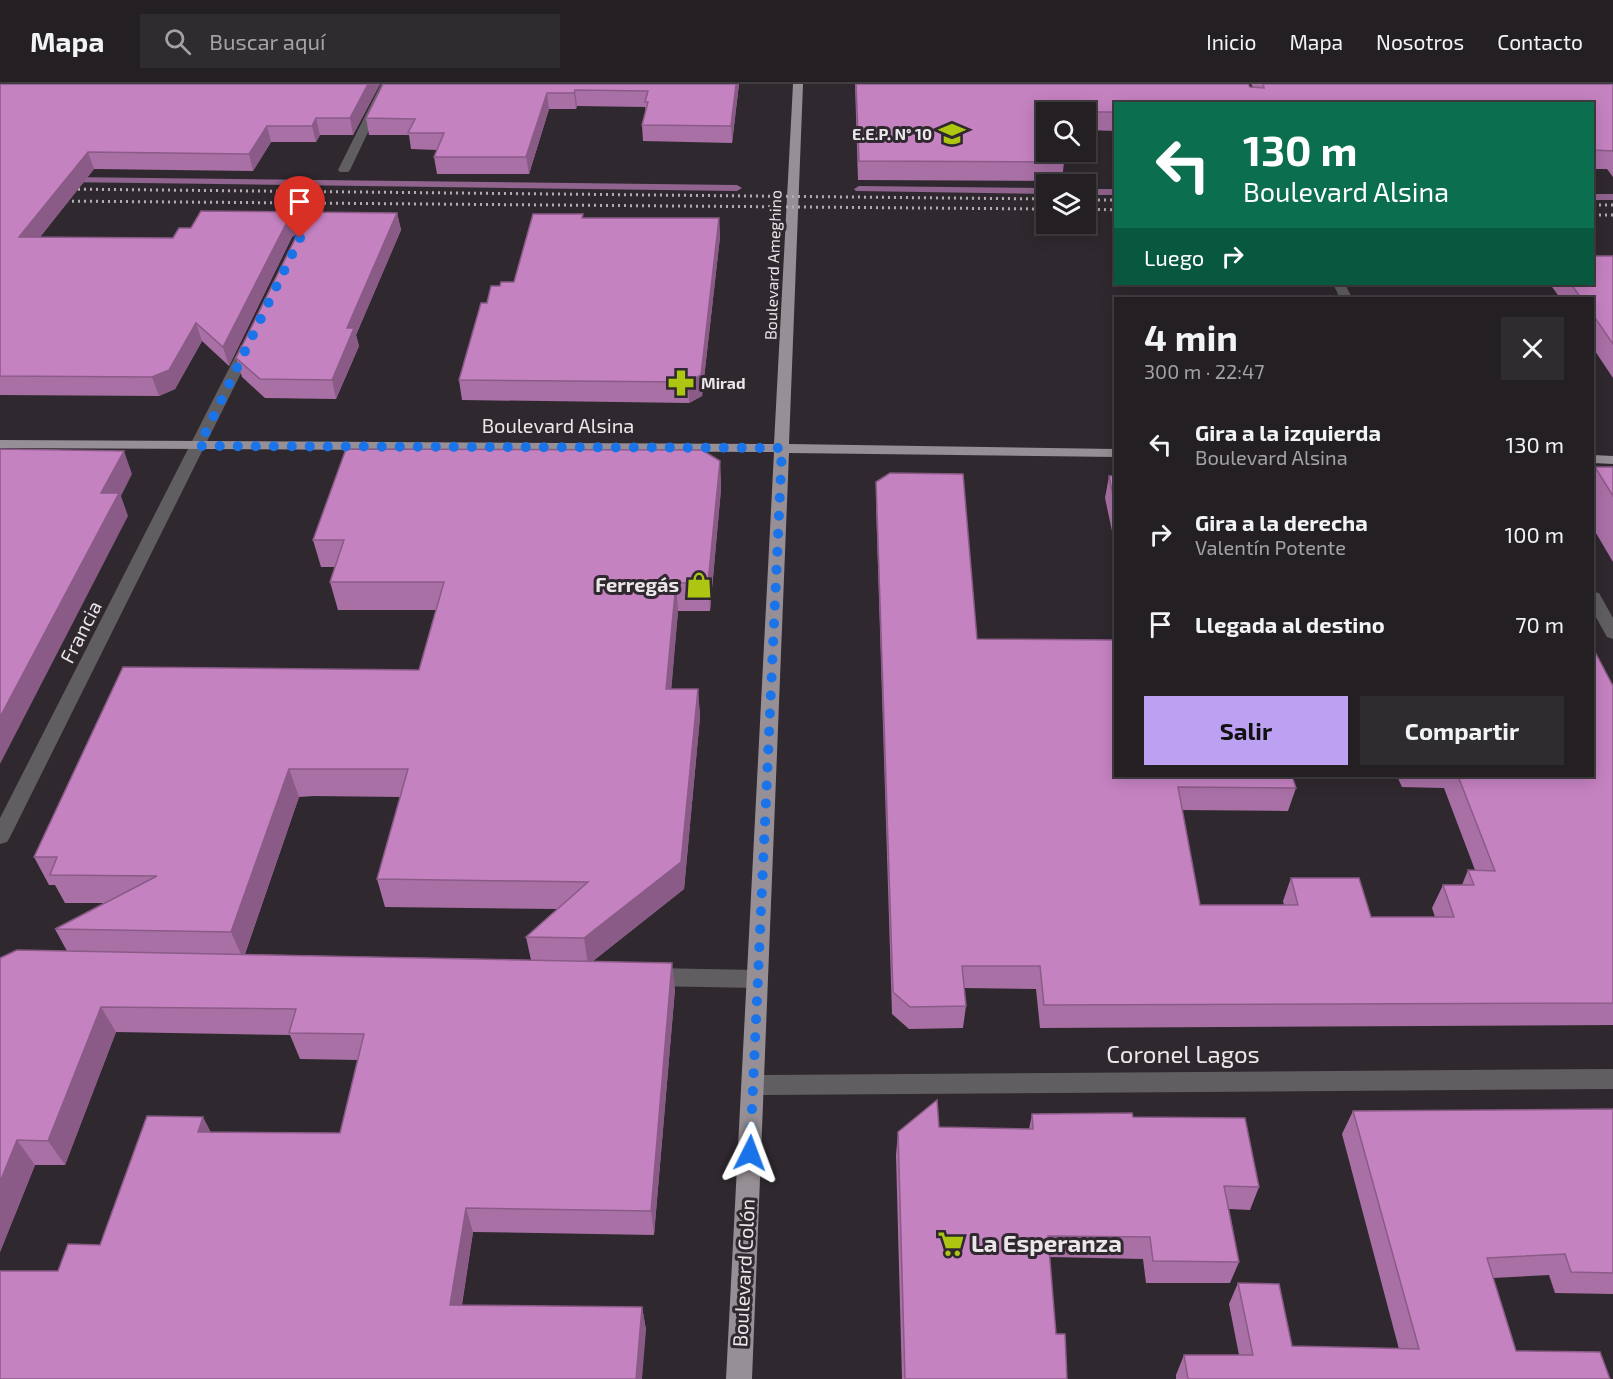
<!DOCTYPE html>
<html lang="es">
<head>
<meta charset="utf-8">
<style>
	:root { --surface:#231f23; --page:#2f2c30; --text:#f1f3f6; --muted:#a3a2a6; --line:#403d41; --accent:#bca0f2 }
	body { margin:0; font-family:"Exo 2",sans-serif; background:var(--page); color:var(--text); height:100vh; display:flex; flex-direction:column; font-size:22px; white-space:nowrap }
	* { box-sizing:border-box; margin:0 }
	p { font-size:20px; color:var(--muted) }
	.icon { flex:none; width:33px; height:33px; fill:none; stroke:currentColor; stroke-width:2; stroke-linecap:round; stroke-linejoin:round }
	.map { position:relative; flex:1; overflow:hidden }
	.drawer { position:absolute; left:1114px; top:213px; width:480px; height:480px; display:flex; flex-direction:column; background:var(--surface); border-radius:0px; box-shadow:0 3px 15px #0003,0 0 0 2px var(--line) }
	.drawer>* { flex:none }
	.hud { position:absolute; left:1114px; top:18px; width:480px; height:183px; border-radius:0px; box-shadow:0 3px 15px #0003,0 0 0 2px var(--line); background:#0b6e4f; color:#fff; overflow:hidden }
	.fabs { position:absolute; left:1036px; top:18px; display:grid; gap:12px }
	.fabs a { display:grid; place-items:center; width:60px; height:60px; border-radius:0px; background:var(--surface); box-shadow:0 3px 15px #0003,0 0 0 2px var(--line); font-size:30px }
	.pin { position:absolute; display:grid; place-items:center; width:51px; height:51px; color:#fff; margin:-62px -26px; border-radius:50% 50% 50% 0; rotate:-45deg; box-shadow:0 0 6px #0007 }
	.pin .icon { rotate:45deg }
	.me { position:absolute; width:66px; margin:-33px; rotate:3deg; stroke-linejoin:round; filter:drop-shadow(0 0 4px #0008) }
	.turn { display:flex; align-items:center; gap:21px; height:126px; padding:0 30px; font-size:27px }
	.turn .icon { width:78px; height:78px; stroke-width:2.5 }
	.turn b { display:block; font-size:42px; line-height:51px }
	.then { display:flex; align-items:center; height:57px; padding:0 30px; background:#0003; gap:12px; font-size:22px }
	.round { display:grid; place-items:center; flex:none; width:63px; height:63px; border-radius:0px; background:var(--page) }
	.summary { display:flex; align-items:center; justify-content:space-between; height:102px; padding:0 30px }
	h1 { font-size:36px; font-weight:700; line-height:45px }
	.button { display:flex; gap:12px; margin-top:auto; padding:12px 30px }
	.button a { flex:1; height:69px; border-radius:0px; background:var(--accent); color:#111; font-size:24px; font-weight:700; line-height:69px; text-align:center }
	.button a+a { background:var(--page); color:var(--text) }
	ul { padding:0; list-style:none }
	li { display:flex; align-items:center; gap:18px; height:90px; padding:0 30px }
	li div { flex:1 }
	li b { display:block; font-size:22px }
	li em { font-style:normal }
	header { display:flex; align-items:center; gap:36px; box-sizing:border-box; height:84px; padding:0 30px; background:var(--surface); border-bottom:2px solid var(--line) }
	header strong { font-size:28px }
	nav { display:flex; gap:33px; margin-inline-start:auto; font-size:21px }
	.search { width:420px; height:54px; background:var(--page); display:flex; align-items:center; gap:15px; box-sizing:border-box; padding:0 21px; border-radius:0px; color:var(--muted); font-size:22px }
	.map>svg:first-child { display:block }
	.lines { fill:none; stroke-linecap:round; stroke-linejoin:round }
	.stream { fill:#90648e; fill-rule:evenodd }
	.minor { fill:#615e61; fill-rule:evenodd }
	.major { fill:#968f95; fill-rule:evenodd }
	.rail { stroke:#b2adb2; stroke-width:3; stroke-dasharray:2 4; stroke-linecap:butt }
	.wall { fill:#a970a6; fill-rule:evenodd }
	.shaded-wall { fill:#8a5b87 }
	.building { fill:#c582c1; stroke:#8a5b87; stroke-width:1.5 }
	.route { stroke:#1a73e8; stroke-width:10; stroke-dasharray:0 18 }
	.labels { text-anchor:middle; stroke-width:6; stroke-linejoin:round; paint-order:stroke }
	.far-poi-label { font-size:16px; font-weight:bold; fill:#eae6ea; stroke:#2f292f; text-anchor:end }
	.far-street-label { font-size:16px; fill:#eae6ea; stroke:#2f292f }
	.street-label { font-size:20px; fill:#eae6ea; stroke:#2f292f }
	.poi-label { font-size:20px; font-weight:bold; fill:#eae6ea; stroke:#2f292f; text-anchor:end }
	.near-street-label { font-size:24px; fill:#eae6ea; stroke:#2f292f }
	.near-poi-label { font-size:24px; font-weight:bold; fill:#eae6ea; stroke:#2f292f; text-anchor:start }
</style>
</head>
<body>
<header>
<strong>Mapa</strong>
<div class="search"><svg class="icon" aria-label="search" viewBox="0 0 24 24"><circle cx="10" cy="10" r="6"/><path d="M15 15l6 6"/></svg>Buscar aquí</div>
<nav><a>Inicio</a><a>Mapa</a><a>Nosotros</a><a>Contacto</a></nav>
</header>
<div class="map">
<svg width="1613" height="1295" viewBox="0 0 1613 1295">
	<rect width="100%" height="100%" fill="#2f292f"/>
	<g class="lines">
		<path class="stream" d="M66,93L737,101L742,104L737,107L63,98V94Z
			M859,102L1047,104V110L856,107L854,105Z
			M1086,105H1116V111H1086Z
			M1593,110H1613V116H1593Z"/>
		<path class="minor" d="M381,0H391L350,86L348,88H340L338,86Z
			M1333,200H1345L1352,214H1340Z
			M248,257L255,261L10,753L7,758L0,760V734L241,261Z
			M1593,508L1599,509L1613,534V555L1607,553L1593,528Z
			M651,884L757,886L764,889L767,895L764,901L757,904L651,902L644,899L641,893L644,887Z
			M1613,985V1005L754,1011L746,1008L743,1001L746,994L754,991Z"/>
		<path class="major" d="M793,0H803L789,360L1116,365V373L789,369L752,1295H726L774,368L0,364V356L774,360Z
			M1593,371L1613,372V380L1593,379Z"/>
		<path class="rail" d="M60,105L1047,115
			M1086,116H1116
			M54,117L1047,125
			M1593,121H1613
			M1086,125L1116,126
			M1593,131H1613"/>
	</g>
	<path class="wall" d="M0,0H380L353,51H320L316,58H271L253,87L94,85L40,153L173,154L191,144L201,127L397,129L401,146L356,251L359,262L336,315L265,314L242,293L236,274L297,150L292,153L229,282L202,257L175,305L159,312L0,311Z
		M383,0H739L732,59L643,57L642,41L646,27L645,23L577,22L576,25H549L529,90H437L434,73L437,66L411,65L409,51H369L366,34Z
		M855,0H1248L1250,3H1253L1251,0H1613V93L1607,85H1593V20H1116V47L1086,46V28H1047L1064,78L1062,97L858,96Z
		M584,134H719L720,153L702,312L689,319L462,316L459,296L487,219L514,198Z
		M1613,172V294L1593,264V214H1560L1550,200H1593Z
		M720,377L721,405L710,527H678L671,605H698L700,633L684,805L593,877L675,905L654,1151L473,1148L462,1221L642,1223L646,1246L58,1187L100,1161L211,1049H340L358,976L300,975L290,951L116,948L65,1081H35L0,1168V874L67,867L55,845L104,819H65L55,801H49L34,773L419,586L436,526H338L330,498L335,483H321L313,456ZM314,712L400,713L377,795L385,823L557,825L526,853L531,876L245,870L299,713Z
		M1595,383H1613V478L1593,444V388Z
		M1109,392H1116V466L1105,414Z
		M876,398L977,555L1296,704L1288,727L1182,726L1200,821H1284L1283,817L1291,794L1371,833H1435L1432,824L1443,801H1462L1468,786H1475L1444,704L1402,703L1397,692H1593L1613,602V941L1040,944L1036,905L964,904L966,922L963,944L909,945L892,930L876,420Z
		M1613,1025V1210L1555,1209L1549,1191L1493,1194L1516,1267L1610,1295H1176V1291L1184,1271H1239L1229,1220L1238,1199L1292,1262L1399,1265L1342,1050L1353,1027Z
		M1032,1030L1133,1033L1259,1103L1250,1126L1229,1125L1239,1178L1230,1199H1146L1143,1175L1049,1173L1056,1250L1067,1295H902L896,1071L898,1048L1029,1045Z"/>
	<path class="shaded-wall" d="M368,0H380L353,51L350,34Z
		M736,0H739L732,59L731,42Z
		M575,6L577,22L576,25L574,9Z
		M547,9L549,25L529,90L526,73Z
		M316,34L320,51L316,58L312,42Z
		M267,42L271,58L253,87L249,70Z
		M88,68L94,85L26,171L19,153Z
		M397,129L401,146L356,251L359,262L336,315L332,296L347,244Z
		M297,131L301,148L292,153L229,282L223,263L288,136Z
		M719,134L720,153L702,312L689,319L688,298Z
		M196,239L202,257L175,305L159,312L152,293Z
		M124,367L132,390L121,412L128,432L0,680V633L101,409Z
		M720,377L721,405L710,527L708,499Z
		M676,499L678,527L669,633L666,605Z
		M698,605L700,633L684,805L588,881L584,854Z
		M289,685L299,713L243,875L231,848Z
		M672,879L675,905L654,1151L651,1127Z
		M101,923L116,948L65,1081L48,1057Z
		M203,1033L216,1058L198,1048Z
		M17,1056L35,1081L0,1168V1098Z
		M466,1124L473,1148L458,1244L450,1221Z
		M642,1223L646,1246L642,1295H636Z"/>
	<path class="building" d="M0,0H368L350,34H316L312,42H267L249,70L88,68L19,153L173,154L179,144H191L201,127L397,129L347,244H354L332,296L260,295L236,274L304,137L297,131L288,136L223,263L196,239L169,286L152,293L0,292Z
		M383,0H736L731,42L642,41L648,18H645L648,7L575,6L574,9H547L526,73H434L444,49H408L415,35L366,34Z
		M856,0H1248L1250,3L1264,4L1263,0H1613V67L1593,66V20H1116V28H1047V68H1062L1064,78L859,77Z
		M533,130H583L582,134H719L701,291L688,298L459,296L481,219H487L491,202H500L501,198H514Z
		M1593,172H1613V260L1593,231V214H1581L1571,200H1593Z
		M0,365L124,367L101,409H119L0,633Z
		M346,365L702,366L720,377L708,499H676L666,605H698L681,778L584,854L526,853L588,798L377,795L408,685H289L231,848L55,845L157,792L50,791L57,773H34L123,583L419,586L444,498H330L344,456H313Z
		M1595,383H1613V412Z
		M890,389L963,390L977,555L1116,556V692H1292L1296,704L1178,703L1200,821H1298L1291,794H1359L1371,833H1454L1443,801H1474L1468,786L1495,787L1458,692H1593V564L1613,602V919L1044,921L1040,882H962L966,922L910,923L893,908L876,398Z
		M1109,392H1116V426Z
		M17,866L672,879L651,1127L466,1124L450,1221L642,1223L636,1295H0V1187H58L68,1160L100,1161L147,1032L203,1033L198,1048L340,1049L364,950L289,949L296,925L101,923L48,1057L17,1056L0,1098V874Z
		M937,1016L939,1043L1033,1045L1032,1030L1132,1029L1133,1033L1245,1034L1259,1103L1224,1102L1239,1178L1153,1177L1150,1153L1048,1152L1056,1250H1065L1067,1295H905L898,1048Z
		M1613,1025V1189L1571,1188L1565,1170L1487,1174L1516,1267L1600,1268L1610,1295H1188L1184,1271H1253L1238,1199L1279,1200L1292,1262L1419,1265L1353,1027Z"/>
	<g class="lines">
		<path class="route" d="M300,154L199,362L782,364L750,1069"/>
	</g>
	<defs>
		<g id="school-bare" transform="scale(2.07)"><path d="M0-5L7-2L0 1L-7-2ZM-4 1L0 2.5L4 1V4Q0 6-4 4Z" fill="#acc611" stroke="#2f292f" stroke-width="2.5" paint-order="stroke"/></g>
		<g id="pharmacy-bare" transform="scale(2.07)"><path d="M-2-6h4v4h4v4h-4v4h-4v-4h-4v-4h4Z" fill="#acc611" stroke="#2f292f" stroke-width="2.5" paint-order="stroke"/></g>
		<g id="shop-bare" transform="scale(2.07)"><path d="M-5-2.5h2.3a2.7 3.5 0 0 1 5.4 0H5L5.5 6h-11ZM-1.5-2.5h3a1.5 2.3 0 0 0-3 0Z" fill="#acc611" stroke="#2f292f" stroke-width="2.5" paint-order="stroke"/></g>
		<g id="supermarket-bare" transform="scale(2.07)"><path d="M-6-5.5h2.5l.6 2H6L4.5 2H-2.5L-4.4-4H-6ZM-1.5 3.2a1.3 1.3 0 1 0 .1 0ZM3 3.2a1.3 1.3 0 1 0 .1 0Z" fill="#acc611" stroke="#2f292f" stroke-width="2.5" paint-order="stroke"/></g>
	</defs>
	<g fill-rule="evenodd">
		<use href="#school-bare" x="952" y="50"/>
		<use href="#pharmacy-bare" x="681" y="299"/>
		<use href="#shop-bare" x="699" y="501"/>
		<use href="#supermarket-bare" x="951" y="1160"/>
	</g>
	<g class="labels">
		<g class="far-poi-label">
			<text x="932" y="56">E.E.P. N° 10</text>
			<text x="701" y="305" text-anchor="start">Mirad</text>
		</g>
		<g class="far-street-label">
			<text transform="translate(773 181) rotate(-88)" y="6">Boulevard Ameghino</text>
		</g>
		<g class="street-label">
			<text x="558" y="349">Boulevard Alsina</text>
			<text transform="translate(81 548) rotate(-63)" y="7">Francia</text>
			<text transform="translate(744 1189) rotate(-87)" y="7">Boulevard Colón</text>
		</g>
		<g class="poi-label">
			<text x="679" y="508">Ferregás</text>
		</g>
		<g class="near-street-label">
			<text x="1183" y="979">Coronel Lagos</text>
		</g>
		<g class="near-poi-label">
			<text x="971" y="1168">La Esperanza</text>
		</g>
	</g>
</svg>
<div class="fabs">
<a><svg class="icon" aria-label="search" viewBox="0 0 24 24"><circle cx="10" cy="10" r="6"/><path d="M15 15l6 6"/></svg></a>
<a><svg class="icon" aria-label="layers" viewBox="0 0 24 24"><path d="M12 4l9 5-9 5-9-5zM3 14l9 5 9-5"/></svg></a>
</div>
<div class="pin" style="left:300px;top:154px;background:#d93025"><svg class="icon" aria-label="arrive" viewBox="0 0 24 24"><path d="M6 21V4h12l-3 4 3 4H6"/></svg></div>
<svg class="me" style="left:750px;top:1069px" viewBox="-20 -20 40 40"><path d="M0-17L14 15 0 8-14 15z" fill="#1a73e8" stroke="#fff" stroke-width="4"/></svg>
<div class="hud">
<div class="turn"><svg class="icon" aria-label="left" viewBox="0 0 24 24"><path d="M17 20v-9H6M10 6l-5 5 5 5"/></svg><div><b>130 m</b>Boulevard Alsina</div></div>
<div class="then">Luego<svg class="icon" aria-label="right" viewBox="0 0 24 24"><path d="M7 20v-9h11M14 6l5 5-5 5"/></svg></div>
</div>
<section class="drawer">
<div class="summary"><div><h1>4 min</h1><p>300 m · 22:47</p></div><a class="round"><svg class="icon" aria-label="close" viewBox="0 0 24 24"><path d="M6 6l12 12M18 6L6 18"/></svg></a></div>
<ul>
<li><svg class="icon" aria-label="left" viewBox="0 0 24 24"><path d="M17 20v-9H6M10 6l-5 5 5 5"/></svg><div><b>Gira a la izquierda</b><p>Boulevard Alsina</p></div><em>130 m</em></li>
<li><svg class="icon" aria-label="right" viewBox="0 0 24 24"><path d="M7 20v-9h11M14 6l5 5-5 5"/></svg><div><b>Gira a la derecha</b><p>Valentín Potente</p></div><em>100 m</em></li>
<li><svg class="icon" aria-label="arrive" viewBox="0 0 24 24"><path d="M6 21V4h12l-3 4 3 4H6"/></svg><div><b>Llegada al destino</b></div><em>70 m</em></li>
</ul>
<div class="button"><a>Salir</a><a>Compartir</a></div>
</section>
</div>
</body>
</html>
